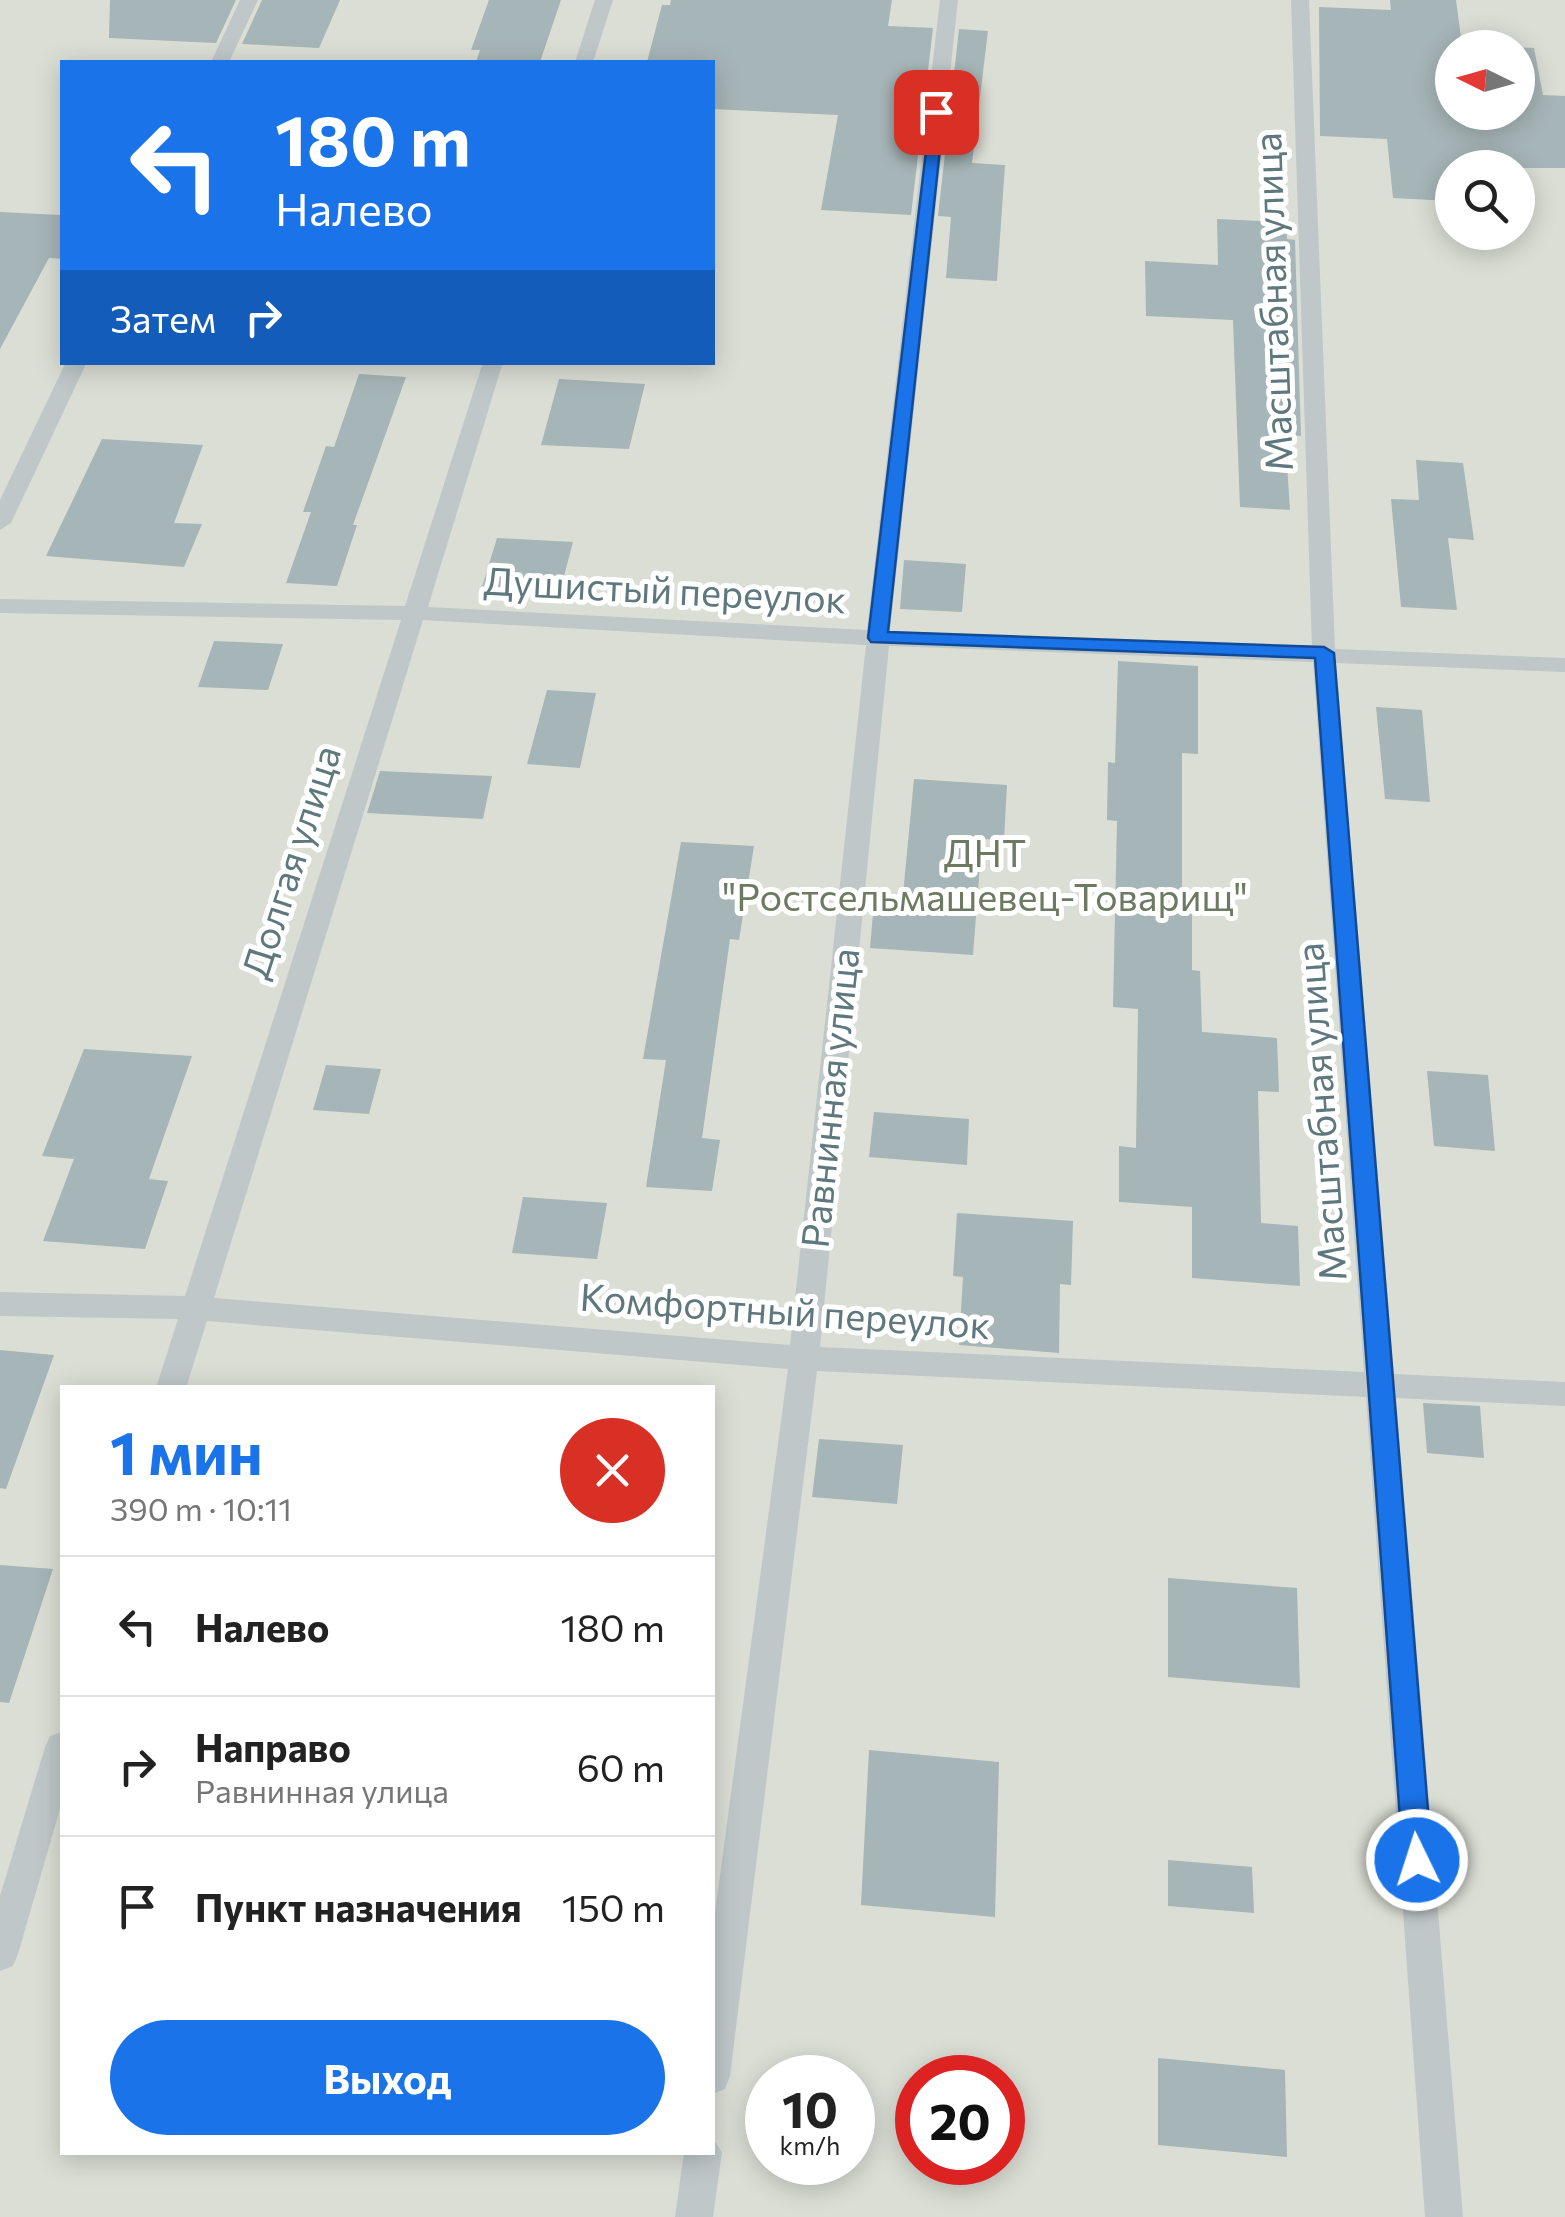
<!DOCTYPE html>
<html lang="ru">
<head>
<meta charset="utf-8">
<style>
	:root { --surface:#fff; --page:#f6f6f6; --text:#222; --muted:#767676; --line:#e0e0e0; --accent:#1a73e8 }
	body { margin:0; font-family:Commissioner,sans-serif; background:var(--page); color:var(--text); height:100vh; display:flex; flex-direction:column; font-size:38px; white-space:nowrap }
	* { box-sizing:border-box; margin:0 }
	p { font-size:32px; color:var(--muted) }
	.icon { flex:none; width:55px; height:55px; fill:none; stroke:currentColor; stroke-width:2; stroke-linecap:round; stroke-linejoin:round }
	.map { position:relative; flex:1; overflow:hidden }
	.side { position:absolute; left:60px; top:1385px; width:655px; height:770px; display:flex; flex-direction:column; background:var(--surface); border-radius:0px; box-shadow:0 5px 25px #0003 }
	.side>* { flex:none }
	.guide { position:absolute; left:60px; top:60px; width:655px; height:305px; border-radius:0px; box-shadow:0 5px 25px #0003; background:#1a73e8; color:#fff; overflow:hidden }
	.needle { width:65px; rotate:275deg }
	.controls { position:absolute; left:1435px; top:30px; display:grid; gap:20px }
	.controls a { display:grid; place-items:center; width:100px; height:100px; border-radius:50%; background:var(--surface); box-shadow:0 5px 25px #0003; font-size:50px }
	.speed { position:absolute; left:745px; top:2055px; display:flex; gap:20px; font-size:50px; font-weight:700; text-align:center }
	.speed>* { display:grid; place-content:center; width:130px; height:130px; border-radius:50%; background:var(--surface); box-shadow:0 5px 25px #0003; line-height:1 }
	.speed small { font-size:25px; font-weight:400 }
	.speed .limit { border:15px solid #d22; background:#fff; color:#111 }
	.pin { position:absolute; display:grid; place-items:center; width:85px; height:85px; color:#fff; margin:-42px; border-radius:20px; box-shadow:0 5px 15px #0006 }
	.me { position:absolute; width:110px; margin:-55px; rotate:356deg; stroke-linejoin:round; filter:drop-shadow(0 0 8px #0008) }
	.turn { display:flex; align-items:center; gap:35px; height:210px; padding:0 50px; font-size:45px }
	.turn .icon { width:130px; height:130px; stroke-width:2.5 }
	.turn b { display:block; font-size:70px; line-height:85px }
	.then { display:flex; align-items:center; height:95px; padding:0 50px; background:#0003; gap:20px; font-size:38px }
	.round { display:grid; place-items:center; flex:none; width:105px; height:105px; border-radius:52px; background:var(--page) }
	.summary { display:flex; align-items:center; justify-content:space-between; height:170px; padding:0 50px }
	h1 { font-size:60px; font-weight:700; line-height:75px; color:var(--accent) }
	.cta { display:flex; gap:20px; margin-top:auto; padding:20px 50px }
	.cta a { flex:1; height:115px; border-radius:60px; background:var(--accent); color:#fff; font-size:40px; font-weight:700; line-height:115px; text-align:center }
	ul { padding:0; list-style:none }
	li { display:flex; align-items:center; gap:30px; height:140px; padding:0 50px; border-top:2px solid var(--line) }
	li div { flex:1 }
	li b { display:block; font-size:38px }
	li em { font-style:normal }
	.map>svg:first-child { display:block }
	.green { fill:#dbded5; fill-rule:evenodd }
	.building { fill:#a6b5b7; fill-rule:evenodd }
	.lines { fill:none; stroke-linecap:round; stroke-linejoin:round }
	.service { fill:#bfc7c9; fill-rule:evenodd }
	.route { fill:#1a73e8; stroke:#114b97; stroke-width:2.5 }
	.labels { text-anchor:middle; stroke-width:10; stroke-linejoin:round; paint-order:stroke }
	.street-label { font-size:38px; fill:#5e787e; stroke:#fff }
	.park-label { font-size:38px; fill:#6c7a61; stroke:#fff }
</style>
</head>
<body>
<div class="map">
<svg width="1565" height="2217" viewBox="0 0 1565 2217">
	<rect width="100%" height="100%" fill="#f9f9f6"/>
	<path class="green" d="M0,0H1565V2217H0ZM1452,48H1518V112H1452ZM62,62H712V362H62ZM1452,168H1518V232H1452ZM62,1388H712V2152H62ZM768,2078H852V2162H768ZM918,2078H1002V2162H918Z"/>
	<path class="building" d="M110,0H236L216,43L109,38Z
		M262,0H340L319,48L242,44Z
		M489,0H561L540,62H476L480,50H471Z
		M671,0H892L888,26L933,28L911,215L821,210L838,115L712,109V62H647L662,5H670Z
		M1390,0H1456L1462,45L1534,48L1543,95L1565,96V168H1452V201L1393,198L1387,139L1320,136L1319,7L1391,10ZM1452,48H1518V112H1452Z
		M959,29L988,31L972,163L1005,165L997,281L946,278L951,217L938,216Z
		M0,212L62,215V259L49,258L0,349Z
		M1217,219L1286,222L1287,239L1295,240L1301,436L1285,435L1290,510L1240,507L1233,320L1146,316L1145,261L1218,265Z
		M359,374L406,377L353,525H357L337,586L286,583L311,512H303L326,446L334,447Z
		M559,379L645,384L629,449L541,445Z
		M102,439L203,445L174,523L202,524L184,567L46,556Z
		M1416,460L1463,463L1474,540L1448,538L1457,610L1401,607L1391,499L1419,500Z
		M497,538L573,542L560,591L482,587Z
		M904,560L966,564L962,612L900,609Z
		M214,641L283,644L268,690L198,687Z
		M1118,661L1198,666V754L1182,753V906H1192V970L1200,971L1202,1032L1277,1038L1279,1092L1258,1091L1261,1223L1298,1226L1300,1286L1192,1278V1207L1119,1202V1146L1136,1148L1138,1009L1113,1007L1117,821L1107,820L1108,762L1115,763Z
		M547,690L596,693L580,768L527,764Z
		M1376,707L1422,710L1430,802L1385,799Z
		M380,771L492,776L483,819L367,813Z
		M914,779L1007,785L1004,840L982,839L973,955L870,948L874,903L902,905Z
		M681,842L754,846L739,940L730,939L702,1138L720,1140L712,1191L646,1187L666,1060L643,1059Z
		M84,1049L192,1056L149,1179L168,1181L145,1249L43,1241L74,1159L42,1156Z
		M326,1065L381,1069L369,1114L313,1110Z
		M1427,1071L1488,1075L1495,1151L1434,1146Z
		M874,1112L969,1119L967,1165L869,1157Z
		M523,1197L607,1203L597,1259L512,1253Z
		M957,1213L1073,1221L1071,1285L1060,1284L1059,1353L959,1345L963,1277L953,1276Z
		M0,1350L54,1355L6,1489L0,1488Z
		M1423,1403L1480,1406L1484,1458L1427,1453Z
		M819,1439L903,1445L897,1504L812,1497Z
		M0,1565L53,1569L9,1703L0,1702Z
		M1168,1578L1297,1588L1300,1688L1168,1677Z
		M869,1750L999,1762L995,1917L861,1905Z
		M1168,1860L1252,1867L1254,1913L1168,1906Z
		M1158,2058L1285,2070L1287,2157L1158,2145Z"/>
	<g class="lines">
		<path class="service" d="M240,0H258L229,62H211Z
			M595,0H613L593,62H575Z
			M940,0H958L890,631L1312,648L1291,0H1309L1335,649L1565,658V672L1336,663L1394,1374L1565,1382V1406L1396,1398L1463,2217H1425L1366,1397L817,1371L730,2076L725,2089L712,2094V1935L788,1369L207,1321L186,1388H156L178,1319L0,1316V1292L185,1296L401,620L0,613V599L405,606L483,362H503L428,607L867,630ZM423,620L866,645L790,1345L214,1298ZM889,646L1313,662L1364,1372L820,1347Z
			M66,362H87L11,523L0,530V500Z
			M62,1732V1802L18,1954L13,1966L0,1971V1896L45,1747L50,1736Z
			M712,2137L722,2152L713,2217H675L684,2152H712Z"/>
	</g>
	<path class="route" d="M931,109L944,112L888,632L1324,647L1334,653L1432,1860L1427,1869L1417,1873L1407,1869L1403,1860L1315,658L871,642L868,638Z"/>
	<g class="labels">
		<g class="street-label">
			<text transform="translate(1274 302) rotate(-92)" y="13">Масштабная улица</text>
			<text transform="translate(665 591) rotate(3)" y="13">Душистый переулок</text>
			<text transform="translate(292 862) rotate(-72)" y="13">Долгая улица</text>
			<text transform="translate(831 1098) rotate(-84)" y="13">Равнинная улица</text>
			<text transform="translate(1322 1112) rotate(-94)" y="13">Масштабная улица</text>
			<text transform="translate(785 1312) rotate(4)" y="13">Комфортный переулок</text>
		</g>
		<g class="park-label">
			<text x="985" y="867">ДНТ<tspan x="985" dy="44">"Ростсельмашевец-Товарищ"</tspan></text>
		</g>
	</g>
</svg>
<div class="controls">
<a><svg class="needle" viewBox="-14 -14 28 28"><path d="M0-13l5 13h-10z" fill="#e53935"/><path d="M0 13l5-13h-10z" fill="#767676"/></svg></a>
<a><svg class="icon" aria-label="search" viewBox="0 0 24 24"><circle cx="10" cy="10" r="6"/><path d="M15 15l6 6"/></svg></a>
</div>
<div class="speed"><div>10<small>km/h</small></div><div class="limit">20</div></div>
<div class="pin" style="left:936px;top:112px;background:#d93025"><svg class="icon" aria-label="arrive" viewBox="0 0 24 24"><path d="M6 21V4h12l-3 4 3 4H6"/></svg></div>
<svg class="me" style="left:1417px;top:1860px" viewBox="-20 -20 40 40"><circle r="17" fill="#1a73e8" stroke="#fff" stroke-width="3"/><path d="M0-11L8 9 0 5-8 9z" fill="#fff"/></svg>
<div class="guide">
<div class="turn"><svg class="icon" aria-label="left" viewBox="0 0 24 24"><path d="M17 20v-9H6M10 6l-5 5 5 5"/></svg><div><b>180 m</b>Налево</div></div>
<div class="then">Затем<svg class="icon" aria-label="right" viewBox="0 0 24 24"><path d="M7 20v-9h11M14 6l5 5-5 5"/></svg></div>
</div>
<section class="side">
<div class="summary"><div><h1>1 мин</h1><p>390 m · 10:11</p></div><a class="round" style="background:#d93025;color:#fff"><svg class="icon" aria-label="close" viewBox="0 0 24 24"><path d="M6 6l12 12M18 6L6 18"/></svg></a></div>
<ul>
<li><svg class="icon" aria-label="left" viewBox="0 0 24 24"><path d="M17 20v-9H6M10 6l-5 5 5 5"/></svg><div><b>Налево</b></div><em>180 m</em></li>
<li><svg class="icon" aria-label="right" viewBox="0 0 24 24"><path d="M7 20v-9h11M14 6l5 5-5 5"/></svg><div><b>Направо</b><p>Равнинная улица</p></div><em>60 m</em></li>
<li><svg class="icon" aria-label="arrive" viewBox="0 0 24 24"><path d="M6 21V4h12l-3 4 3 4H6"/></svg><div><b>Пункт назначения</b></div><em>150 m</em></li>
</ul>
<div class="cta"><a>Выход</a></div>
</section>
</div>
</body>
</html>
